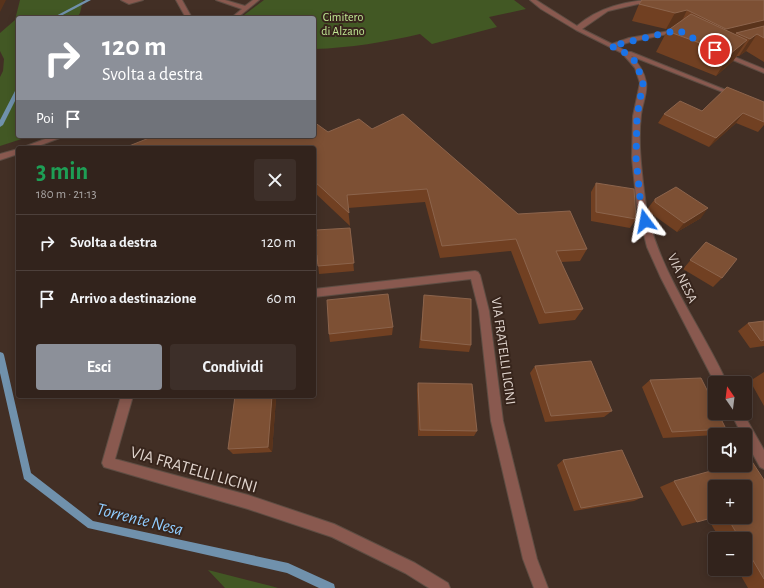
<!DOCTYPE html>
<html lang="it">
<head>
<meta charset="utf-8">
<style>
	:root { --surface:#32231c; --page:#3d2f29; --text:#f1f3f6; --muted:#a8a4a3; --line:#4d403b; --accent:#8c9099 }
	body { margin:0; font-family:"Alegreya Sans",sans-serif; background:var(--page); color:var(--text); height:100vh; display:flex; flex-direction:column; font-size:15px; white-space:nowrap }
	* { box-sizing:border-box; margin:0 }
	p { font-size:13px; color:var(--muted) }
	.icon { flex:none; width:22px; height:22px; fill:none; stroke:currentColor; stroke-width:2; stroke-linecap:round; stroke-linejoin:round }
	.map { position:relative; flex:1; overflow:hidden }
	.drawer { position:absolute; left:16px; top:146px; width:300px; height:252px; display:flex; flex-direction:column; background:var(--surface); border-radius:4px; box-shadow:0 2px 10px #0003,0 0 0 1px var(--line) }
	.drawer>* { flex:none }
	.top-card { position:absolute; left:16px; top:16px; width:300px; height:122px; border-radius:4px; box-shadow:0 2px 10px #0003,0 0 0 1px var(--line); background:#8c9099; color:#fff; overflow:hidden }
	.needle { width:26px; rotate:346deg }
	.tools { position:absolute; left:708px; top:376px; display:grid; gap:8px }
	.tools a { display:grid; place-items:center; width:44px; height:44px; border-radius:4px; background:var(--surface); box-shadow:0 2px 10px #0003,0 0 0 1px var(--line); font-size:20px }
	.pin { position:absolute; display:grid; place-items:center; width:34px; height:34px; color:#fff; margin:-17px; border:2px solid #fff; border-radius:50%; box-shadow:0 1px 4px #0007 }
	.me { position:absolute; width:44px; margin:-22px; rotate:347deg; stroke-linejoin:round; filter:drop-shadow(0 0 3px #0008) }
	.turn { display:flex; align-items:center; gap:14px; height:84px; padding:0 20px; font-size:18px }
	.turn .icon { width:52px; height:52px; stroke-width:2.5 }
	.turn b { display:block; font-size:28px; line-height:34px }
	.then { display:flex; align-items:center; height:38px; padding:0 20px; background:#0003; gap:8px; font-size:15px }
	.round { display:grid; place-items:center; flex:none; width:42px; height:42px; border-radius:4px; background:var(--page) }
	.head { display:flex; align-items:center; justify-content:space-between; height:68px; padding:0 20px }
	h1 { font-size:24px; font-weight:700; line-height:30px; color:#1e9e55 }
	.primary-button { display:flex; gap:8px; margin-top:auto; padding:8px 20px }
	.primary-button a { flex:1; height:46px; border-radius:4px; background:var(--accent); color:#fff; font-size:16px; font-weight:700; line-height:46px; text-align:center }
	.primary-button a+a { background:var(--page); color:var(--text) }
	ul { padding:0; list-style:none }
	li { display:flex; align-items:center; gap:12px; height:56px; padding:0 20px; border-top:1px solid var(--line) }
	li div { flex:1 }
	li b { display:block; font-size:15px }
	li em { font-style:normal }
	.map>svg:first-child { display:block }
	.green { fill:#425824 }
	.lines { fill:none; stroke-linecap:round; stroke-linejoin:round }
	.stream { fill:#7091ac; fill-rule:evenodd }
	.minor-casing { stroke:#5e4d43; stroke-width:2 }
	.minor { fill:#89594f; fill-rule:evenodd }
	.wall { fill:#714022; fill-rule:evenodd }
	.shaded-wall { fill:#59331b }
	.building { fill:#7d5034; stroke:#8c644c }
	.route { stroke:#1a73e8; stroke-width:7; stroke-dasharray:0 12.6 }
	.labels { text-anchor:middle; stroke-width:4; stroke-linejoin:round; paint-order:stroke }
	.far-park-label { font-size:12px; fill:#c1e894; stroke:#37251c }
	.street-label { font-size:14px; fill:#dfd3cc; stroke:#37251c }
	.near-street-label { font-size:17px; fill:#dfd3cc; stroke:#37251c }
	.near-water-label { font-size:18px; font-style:italic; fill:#90ccfe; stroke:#37251c }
</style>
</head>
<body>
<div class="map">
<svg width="764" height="588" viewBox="0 0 764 588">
	<rect width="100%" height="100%" fill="#422f25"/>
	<path class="green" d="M20,0H83L80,13L77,18H18V136H31L0,146V77L3,71L4,59L0,51V33L15,20Z
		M264,0H514L526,9L489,17L497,27L432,44L420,34C385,42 350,48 314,49V18H240Z
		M208,570L271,586L278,588H225Z"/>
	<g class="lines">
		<path class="stream" d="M86,0H91L57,18H52Z
			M16,89H18V95L3,125L0,127V120Z
			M0,352L3,353L4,355L31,473L93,521L288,563L334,584L335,588H319L287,573L88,528L24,479L0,373Z"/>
		<g class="minor-casing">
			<path id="minor" d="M121,0H143L129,4Z
				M176,0H182L192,18H186Z
				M216,0H225L245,6L253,0H259L237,18H231L242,9Z
				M530,0H536L577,26C598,8 627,0 655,0L608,11L582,29L612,44L629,38L681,29V31L630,42L617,46L627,52H631L738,95L733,96L631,56C639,64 644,71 646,82C648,92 642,105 641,115C638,140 641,166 644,191C651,263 698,319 727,383H715L661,278L647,247L637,207L632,158L633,116L640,83L635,68L622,53L576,30L541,9Z
				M721,53H725L764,69V73L721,55Z
				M53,136H65L33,148H21Z
				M18,149V154L0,160V154Z
				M475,271L478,272L480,275L489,311L503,421L537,559L548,588H534L523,559L491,421L479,311L471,279L314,297V289Z
				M121,396H133L115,459L248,495L334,524L415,563L448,583L450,588H429L405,573L332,537L248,509L104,467L102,463Z
				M731,413H743L764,450V469L760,467L745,440V435H742Z"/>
		</g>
		<use href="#minor" class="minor"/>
	</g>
	<path class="wall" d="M764,0V62L746,51L739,56H737L733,61L716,76L656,52L667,31L670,28L666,29L632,21L639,4Z
		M764,102V125L758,132L736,123L709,147L658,123L664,114L702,111Z
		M372,129L518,214L587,249L580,261L561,262L583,309L575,320L539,324L511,251L440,258L425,202L348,208L350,226L314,192V148L152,137V136H314L328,132Z
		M596,183L636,219L630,228L591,221V192Z
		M655,199L701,218L677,232L649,212L648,208Z
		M350,228L354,271L319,274L318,264L314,265V236Z
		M706,242L722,278L713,287L683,269Z
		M424,295L471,345L469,352L419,348Z
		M764,321V346L750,348L738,331L748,323Z
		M393,327L392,335L330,342L329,334Z
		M535,366L612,411L604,417L545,422L530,373Z
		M764,372V406L750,381Z
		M650,380L726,429L716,435L663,438L642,387Z
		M418,383L477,431L474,436H418L417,390Z
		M235,396H275L276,398L272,452L233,454L228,449Z
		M563,460L643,497L634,501L574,511L557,465Z
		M764,480V588H748L737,569H745V539H720L708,519L682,526L660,487L674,481ZM745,487V517H715Z"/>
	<path class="shaded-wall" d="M0,0H6L0,12Z
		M687,10L679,27L666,29L675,13Z
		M764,20V34H757L746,51L739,56L750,39L736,33L730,43L716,46L726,29Z
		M747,40L733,61L716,76L730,54Z
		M743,113L736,123L709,147L716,138Z
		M708,208L701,218L677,232L684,223Z
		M272,396H275L276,398L272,452L268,447Z"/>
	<path class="building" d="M642,0H764V20L726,29L687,10L675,13L639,4Z
		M691,14L747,40L730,54L667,31Z
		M764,26V38L757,34L750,39L736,33Z
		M727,87L764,102V122L743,113L716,138L664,114L680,101L702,111Z
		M403,114L518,214L570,211L587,249L556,251L583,309L545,313L516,239L442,246L427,189L347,195L349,213L314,181V148H124L154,136H314V122L328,132L359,119L372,129Z
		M596,183L634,189L636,219L596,212Z
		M676,187L708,208L684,223L655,202V199Z
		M350,228L354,263L318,266L317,255L314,256V236H317L316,230Z
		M706,242L737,259L722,278L690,260Z
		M388,294L393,327L329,334L327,300Z
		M424,295L471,299V345L421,340Z
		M764,321V340L761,341L748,323Z
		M591,361L612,411L551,416L535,366Z
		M701,378L715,406V413H718L726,429L672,432L650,380Z
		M418,383L472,384L477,431L420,430Z
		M235,396H272L268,447L228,449Z
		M622,450L643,497L581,508L563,460Z
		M751,460L764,480V579L745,547V539H740L727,517H745V487H715V517L697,522L674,481L733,465H745V462Z"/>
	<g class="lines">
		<path class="route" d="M645,221L641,207L636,158L637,116L643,83L636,62L624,52L611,46L678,30L715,50"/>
	</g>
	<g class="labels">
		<g class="far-park-label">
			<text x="343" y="21">Cimitero<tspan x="343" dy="14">di Alzano</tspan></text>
		</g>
		<g class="street-label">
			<text transform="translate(683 278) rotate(65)" y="5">VIA NESA</text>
			<text transform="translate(504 351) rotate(82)" y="5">VIA FRATELLI LICINI</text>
		</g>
		<g class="near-street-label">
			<text transform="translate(194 469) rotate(16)" y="6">VIA FRATELLI LICINI</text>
		</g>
		<g class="near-water-label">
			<text transform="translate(140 519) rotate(14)" y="6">Torrente Nesa</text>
		</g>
	</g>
</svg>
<div class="tools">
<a><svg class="needle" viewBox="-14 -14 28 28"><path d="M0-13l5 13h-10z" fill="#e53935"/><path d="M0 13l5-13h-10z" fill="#a8a4a3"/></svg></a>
<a><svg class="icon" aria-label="sound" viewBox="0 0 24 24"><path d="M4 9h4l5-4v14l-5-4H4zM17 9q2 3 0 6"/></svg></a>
<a>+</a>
<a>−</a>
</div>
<div class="pin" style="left:715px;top:50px;background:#d93025"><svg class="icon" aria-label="arrive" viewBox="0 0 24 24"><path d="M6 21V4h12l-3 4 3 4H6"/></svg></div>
<svg class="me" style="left:645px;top:221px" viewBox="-20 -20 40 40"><path d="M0-17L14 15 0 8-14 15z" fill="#1a73e8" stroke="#fff" stroke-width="4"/></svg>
<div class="top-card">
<div class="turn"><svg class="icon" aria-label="right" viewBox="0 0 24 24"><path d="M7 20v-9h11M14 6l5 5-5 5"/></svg><div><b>120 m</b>Svolta a destra</div></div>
<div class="then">Poi<svg class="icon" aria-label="arrive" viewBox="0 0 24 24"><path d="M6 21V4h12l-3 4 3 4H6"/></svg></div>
</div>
<section class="drawer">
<div class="head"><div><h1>3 min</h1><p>180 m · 21:13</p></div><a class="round"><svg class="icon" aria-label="close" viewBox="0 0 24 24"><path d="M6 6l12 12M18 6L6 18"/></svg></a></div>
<ul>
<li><svg class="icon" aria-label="right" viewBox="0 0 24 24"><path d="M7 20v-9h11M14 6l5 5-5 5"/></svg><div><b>Svolta a destra</b></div><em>120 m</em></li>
<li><svg class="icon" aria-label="arrive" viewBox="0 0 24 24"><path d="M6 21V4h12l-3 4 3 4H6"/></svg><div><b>Arrivo a destinazione</b></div><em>60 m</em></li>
</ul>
<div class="primary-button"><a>Esci</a><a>Condividi</a></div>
</section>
</div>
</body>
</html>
